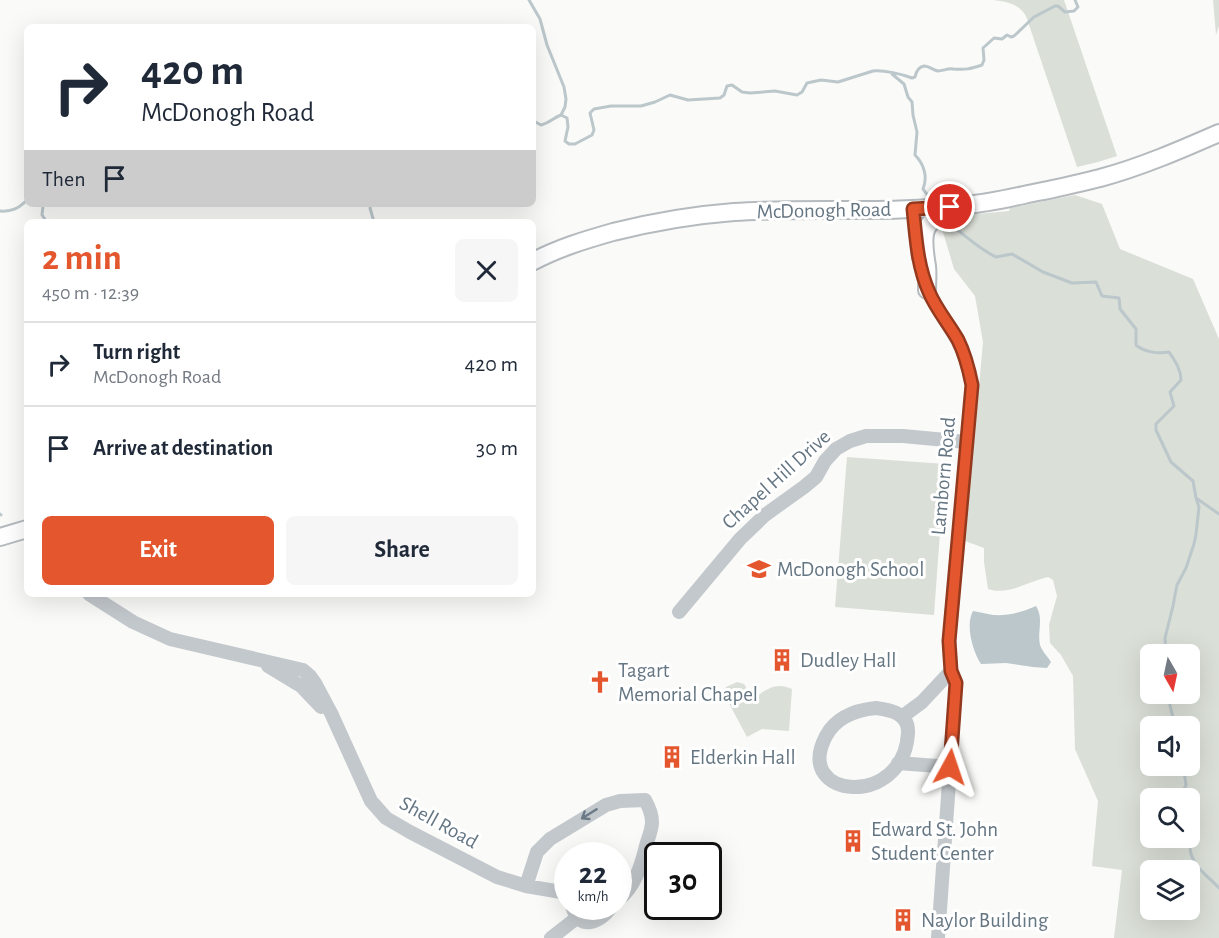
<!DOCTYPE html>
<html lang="en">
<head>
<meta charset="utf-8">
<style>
	:root { --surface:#fff; --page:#f6f6f7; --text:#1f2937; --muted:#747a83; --line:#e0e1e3; --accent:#e4572e }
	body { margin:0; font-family:"Alegreya Sans",sans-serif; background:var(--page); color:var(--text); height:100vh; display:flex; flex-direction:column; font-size:22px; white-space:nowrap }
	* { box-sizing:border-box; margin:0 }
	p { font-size:20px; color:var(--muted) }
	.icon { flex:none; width:33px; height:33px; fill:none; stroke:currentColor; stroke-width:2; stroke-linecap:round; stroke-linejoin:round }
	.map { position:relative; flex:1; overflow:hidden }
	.drawer { position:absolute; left:24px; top:219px; width:512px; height:378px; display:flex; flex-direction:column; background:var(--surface); border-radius:9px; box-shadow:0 6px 24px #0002 }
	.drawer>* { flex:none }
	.guide { position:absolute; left:24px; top:24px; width:512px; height:183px; border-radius:9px; box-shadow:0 6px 24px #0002; background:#fff; color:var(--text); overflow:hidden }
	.needle { width:39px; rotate:171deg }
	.buttons { position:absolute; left:1140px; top:644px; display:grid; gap:12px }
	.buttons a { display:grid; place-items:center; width:60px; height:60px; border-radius:9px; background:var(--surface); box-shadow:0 6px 24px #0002; font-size:30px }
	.speed { position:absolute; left:554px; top:842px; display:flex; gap:12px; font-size:30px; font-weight:700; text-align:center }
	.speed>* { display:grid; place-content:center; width:78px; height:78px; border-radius:50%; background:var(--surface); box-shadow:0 6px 24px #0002; line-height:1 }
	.speed small { font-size:15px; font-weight:400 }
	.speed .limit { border:3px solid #111; border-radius:9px; background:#fff; color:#111 }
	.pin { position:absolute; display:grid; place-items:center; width:51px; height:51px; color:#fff; margin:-26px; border:3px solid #fff; border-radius:50%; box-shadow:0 2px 6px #0007 }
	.me { position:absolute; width:66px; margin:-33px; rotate:5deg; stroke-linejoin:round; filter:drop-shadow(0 0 4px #0008) }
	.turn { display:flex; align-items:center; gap:21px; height:126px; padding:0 18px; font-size:27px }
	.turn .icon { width:78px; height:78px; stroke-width:2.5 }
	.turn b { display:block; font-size:42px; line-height:51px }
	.then { display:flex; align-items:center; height:57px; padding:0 18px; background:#0003; gap:12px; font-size:22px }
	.round { display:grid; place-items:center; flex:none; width:63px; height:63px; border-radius:9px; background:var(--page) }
	.overview { display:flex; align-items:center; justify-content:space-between; height:102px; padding:0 18px }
	h1 { font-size:36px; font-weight:700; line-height:45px; color:var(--accent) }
	.action { display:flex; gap:12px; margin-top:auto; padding:12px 18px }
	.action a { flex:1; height:69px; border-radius:9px; background:var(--accent); color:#fff; font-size:24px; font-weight:700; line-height:69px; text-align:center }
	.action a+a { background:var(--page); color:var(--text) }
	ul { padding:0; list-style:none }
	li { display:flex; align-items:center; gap:18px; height:84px; padding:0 18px; border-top:2px solid var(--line) }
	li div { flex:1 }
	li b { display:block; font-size:22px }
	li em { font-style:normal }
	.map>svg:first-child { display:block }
	.green { fill:#dadfd7; fill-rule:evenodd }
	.water { fill:#bbc7cb }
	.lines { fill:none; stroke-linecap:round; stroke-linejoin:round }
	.stream { stroke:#bbc7cb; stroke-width:3 }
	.major-casing { stroke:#b5babe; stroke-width:20 }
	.minor { stroke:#c3c8cc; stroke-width:14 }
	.major { stroke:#fff; stroke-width:16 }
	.oneway { stroke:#6a7a87 }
	.route-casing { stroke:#94391e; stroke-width:15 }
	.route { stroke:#e4572e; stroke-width:10 }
	.labels { text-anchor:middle; stroke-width:6; stroke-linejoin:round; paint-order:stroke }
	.street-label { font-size:21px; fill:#657683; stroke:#fff }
	.poi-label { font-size:21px; fill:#657683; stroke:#fff; text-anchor:start }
</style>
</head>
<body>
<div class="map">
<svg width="1219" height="938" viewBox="0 0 1219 938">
	<rect width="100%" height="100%" fill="#fafaf8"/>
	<path class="green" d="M993,0H1064L1117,156L1098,162L1077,167L1026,16C1018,3 1007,2 993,0Z
		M1213,0H1219V26L1216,35Z
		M1075,195L1102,204L1120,249L1193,279L1219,339V938H1114L1122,870L1092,866L1098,801L1075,749L1073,676L1061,655L1050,643L1049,625L1057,596L1053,580L1048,577C1028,581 1009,596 988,589L984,562V548L965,541L983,342L975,296L954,269L940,222L956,216L1009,211L1010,208ZM1150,654H1190V693H1150ZM1150,726H1190V765H1150ZM1150,798H1190V837H1150ZM1150,870H1190V909H1150Z
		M847,457L945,464L934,615L835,607Z
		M737,682L744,684L753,699C766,690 775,681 792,689L789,731L762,729L747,737L724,694L726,687Z"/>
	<path class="water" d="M1036,606C1044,618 1037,632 1040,645C1042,651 1048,657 1051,662L1047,668L1033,667L1006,663L981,664C973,652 965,625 973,611C980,612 986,614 993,615C1008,616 1023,612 1036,606Z"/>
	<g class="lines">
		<path class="stream" d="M529,0L540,19L547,45L564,87L566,99L565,107L561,115
			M892,74L904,84L908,97L912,102L913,115L917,132L915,155C924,164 928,177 923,189L929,197
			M532,120L541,125C550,123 553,118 561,115L567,118L568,127L565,141L569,144H575L592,135L594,130L590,113L594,109L611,106H641L655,102L670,95L688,100L720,98L724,95L727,86L732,85L742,92L750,93L775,91L797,95L802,92L807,83L821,80L838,82L873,71C884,70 902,74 912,78L915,77C916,72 918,67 924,66C929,66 933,70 938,71C943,71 948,68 953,69C966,70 970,69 982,65L984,60L983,48L994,38L1002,39L1007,35L1011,37L1014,36L1034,17L1055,6H1058L1065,12L1074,11L1078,7L1075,0
			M41,204L43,206L42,215L47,222
			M371,204L370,208L374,222
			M0,211C12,212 19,208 27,200
			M947,222C964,234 977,248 996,257L1012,254L1043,272L1072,283L1096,282L1102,296L1119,298L1120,309L1136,329V345C1144,352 1158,354 1169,352C1175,361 1181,369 1181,380L1170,392L1174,406L1156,424V430L1171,462L1193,481L1196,498L1199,507L1196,534L1194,544L1186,568L1177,585L1175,595L1173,606L1165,638L1166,654
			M1196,498L1219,514
			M0,514L1,515
			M1167,693L1175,726
			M1180,798L1186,785L1184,771L1185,765
			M1184,837C1192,843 1189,846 1191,854C1195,868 1210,878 1219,888"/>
		<g class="major-casing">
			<path id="major" d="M532,262C558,248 585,240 613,232C653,222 694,215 734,212C811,207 889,214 966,205C990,203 1014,197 1038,192C1059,188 1079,183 1100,178C1141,167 1180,150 1219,133
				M927,290C927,282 928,274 927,266C922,237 920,220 953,210
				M0,537L27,529"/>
		</g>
		<path class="minor" d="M913,209L918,258
			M925,282C932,303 946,320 957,340C965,354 969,369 972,385L949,641L951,671L956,683L938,938
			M89,594L133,622L170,639L303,670L310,676L315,683L331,713L371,801L386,818L410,832L497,877L526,886L567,893
			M679,612L740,539L765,515L804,487L816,477L825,461L836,449L850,441L866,436H903L967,442
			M268,666L301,686L321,707
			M876,708C892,710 909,714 908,733C904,809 792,800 826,736C836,717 856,710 876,708Z
			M903,716L922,702L951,671
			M898,763L950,767
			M526,886L537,852L550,839L606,805L620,801L645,800C649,807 652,814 652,822C652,830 648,838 646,846C641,866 635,887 618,900
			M572,906C579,932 600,923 612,906
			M551,938L578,917"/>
		<use href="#major" class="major"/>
	</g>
	<defs><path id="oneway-shaft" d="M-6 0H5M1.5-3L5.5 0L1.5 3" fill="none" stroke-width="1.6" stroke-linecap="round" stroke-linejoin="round" transform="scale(1.5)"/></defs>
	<use class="oneway" href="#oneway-shaft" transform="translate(589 814) rotate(148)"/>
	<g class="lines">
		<g class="route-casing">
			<path id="route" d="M950,767L956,683L951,671L949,641L972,385C969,370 965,354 958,340C949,324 936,309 929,292C917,265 916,237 913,209L950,207"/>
		</g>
		<use href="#route" class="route"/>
	</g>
	<defs>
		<g id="school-bare" transform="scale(1.8)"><path d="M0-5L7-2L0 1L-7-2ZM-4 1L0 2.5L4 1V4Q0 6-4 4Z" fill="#e4572e" stroke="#fff" stroke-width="2.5" paint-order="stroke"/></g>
		<g id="building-bare" transform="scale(1.8)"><path d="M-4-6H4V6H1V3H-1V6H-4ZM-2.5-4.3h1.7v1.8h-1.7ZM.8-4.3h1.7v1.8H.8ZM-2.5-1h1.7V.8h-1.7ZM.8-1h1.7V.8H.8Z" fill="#e4572e" stroke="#fff" stroke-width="2.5" paint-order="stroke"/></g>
		<g id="church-bare" transform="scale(1.8)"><path d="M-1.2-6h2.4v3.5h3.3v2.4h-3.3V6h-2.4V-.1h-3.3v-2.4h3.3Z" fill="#e4572e" stroke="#fff" stroke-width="2.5" paint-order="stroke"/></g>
	</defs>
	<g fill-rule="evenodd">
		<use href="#school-bare" x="759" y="569"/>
		<use href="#building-bare" x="782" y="660"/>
		<use href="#church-bare" x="600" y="682"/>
		<use href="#building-bare" x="672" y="757"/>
		<use href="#building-bare" x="853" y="841"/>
		<use href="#building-bare" x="903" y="920"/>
	</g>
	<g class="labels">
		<g class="street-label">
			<text transform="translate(824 210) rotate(-1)" y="7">McDonogh Road</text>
			<text transform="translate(943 476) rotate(-85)" y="7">Lamborn Road</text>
			<text transform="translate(776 479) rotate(-42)" y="7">Chapel Hill Drive</text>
			<text transform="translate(439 822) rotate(29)" y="7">Shell Road</text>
		</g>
		<g class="poi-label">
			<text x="777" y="576">McDonogh School</text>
			<text x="800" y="667">Dudley Hall</text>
			<text x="618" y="677">Tagart<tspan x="618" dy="24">Memorial Chapel</tspan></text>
			<text x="690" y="764">Elderkin Hall</text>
			<text x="871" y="836">Edward St. John<tspan x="871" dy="24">Student Center</tspan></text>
			<text x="921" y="927">Naylor Building</text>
		</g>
	</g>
</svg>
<div class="buttons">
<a><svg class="needle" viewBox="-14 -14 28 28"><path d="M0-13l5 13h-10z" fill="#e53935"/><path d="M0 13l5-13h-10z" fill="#747a83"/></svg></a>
<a><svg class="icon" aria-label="sound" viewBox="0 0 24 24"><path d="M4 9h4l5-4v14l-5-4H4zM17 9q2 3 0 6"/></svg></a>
<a><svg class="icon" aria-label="search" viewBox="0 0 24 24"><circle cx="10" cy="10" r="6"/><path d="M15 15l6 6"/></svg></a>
<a><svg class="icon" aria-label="layers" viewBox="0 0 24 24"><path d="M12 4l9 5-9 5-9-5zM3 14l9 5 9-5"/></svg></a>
</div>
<div class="speed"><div>22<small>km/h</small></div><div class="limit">30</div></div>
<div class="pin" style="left:950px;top:207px;background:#d93025"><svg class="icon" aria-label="arrive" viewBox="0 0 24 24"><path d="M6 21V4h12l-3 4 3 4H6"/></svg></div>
<svg class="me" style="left:950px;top:767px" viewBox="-20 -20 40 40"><path d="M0-17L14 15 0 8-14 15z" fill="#e4572e" stroke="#fff" stroke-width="4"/></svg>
<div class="guide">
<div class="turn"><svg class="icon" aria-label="right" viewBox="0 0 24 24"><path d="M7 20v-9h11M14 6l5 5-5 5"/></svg><div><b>420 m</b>McDonogh Road</div></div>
<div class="then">Then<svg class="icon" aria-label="arrive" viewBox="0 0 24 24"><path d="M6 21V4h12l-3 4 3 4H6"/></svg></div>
</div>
<section class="drawer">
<div class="overview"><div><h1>2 min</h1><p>450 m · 12:39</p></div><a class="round"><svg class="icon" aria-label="close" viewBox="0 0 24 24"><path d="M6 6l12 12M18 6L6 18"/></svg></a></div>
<ul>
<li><svg class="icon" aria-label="right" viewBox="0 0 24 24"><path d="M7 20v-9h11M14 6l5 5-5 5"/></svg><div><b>Turn right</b><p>McDonogh Road</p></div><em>420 m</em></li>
<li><svg class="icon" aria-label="arrive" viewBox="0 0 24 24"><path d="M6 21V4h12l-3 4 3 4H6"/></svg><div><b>Arrive at destination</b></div><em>30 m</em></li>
</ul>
<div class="action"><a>Exit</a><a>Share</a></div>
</section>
</div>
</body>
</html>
